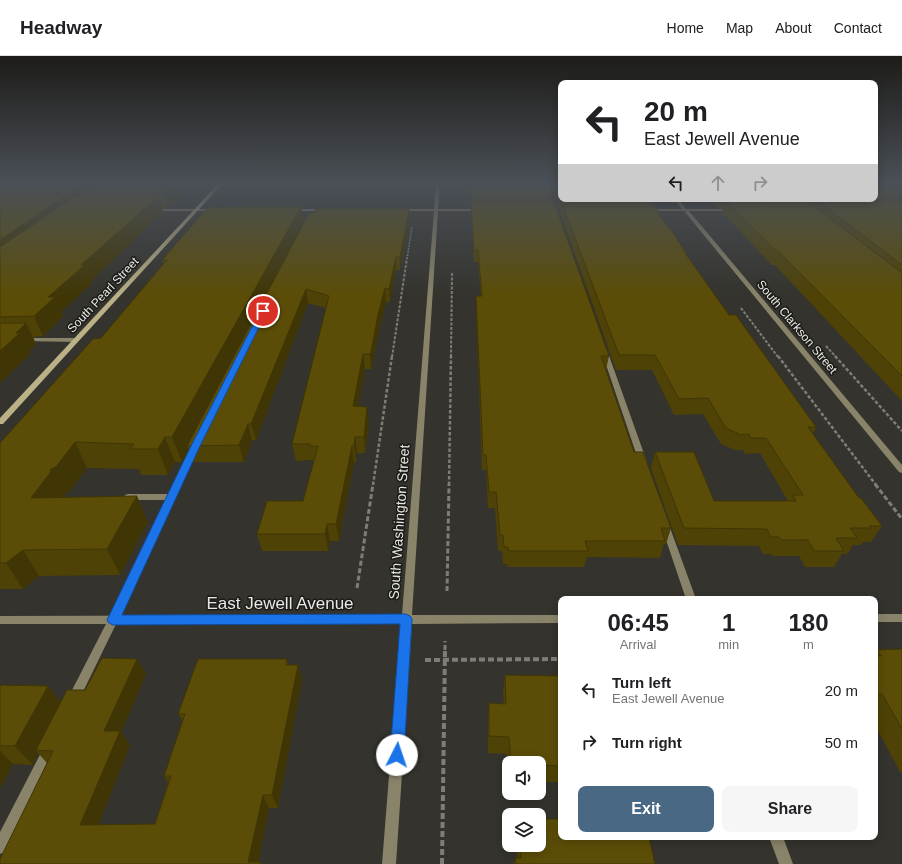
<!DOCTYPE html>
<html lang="en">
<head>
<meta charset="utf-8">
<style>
	:root { --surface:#fff; --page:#f6f6f6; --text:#202124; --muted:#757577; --line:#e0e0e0; --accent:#496884 }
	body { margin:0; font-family:Helvetica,sans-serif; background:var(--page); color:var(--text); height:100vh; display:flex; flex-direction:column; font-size:15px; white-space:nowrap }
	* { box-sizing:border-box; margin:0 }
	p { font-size:13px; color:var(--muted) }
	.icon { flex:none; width:22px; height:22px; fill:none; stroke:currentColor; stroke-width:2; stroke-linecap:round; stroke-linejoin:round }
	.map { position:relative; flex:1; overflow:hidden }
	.panel { position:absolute; left:558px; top:540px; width:320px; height:244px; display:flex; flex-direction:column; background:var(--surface); border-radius:8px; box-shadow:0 2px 10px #0003 }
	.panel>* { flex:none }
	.banner { position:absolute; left:558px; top:24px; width:320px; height:122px; border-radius:8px; box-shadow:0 2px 10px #0003; background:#fff; color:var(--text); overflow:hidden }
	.fabs { position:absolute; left:502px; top:700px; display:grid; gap:8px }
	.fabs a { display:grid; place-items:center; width:44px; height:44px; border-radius:8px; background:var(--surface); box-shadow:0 2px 10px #0003; font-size:20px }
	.pin { position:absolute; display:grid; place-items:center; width:34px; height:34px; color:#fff; margin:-17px; border:2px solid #fff; border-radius:50%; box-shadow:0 1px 4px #0007 }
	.me { position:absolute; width:44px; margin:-22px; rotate:4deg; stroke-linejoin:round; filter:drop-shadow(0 0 3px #0008) }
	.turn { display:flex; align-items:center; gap:14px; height:84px; padding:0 20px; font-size:18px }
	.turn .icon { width:52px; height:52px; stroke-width:2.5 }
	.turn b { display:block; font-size:28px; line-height:34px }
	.lanes { display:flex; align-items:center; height:38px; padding:0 20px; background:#0003; justify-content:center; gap:20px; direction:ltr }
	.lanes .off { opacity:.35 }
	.eta { display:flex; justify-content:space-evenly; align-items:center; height:68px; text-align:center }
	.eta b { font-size:24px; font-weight:700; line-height:28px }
	.cta { display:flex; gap:8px; margin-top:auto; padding:8px 20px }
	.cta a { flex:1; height:46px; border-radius:8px; background:var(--accent); color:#fff; font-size:16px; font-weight:700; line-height:46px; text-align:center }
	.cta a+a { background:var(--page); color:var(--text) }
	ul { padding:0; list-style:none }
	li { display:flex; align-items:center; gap:12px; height:52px; padding:0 20px }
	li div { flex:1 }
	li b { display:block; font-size:15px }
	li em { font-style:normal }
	header { display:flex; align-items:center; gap:24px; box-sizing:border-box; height:56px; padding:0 20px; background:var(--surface); border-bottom:1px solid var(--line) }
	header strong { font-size:19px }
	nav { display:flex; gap:22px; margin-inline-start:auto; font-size:14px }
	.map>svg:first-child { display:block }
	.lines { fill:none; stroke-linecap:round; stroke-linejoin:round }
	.path-far4 { stroke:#7e7d78; stroke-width:1.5; stroke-dasharray:2 1; stroke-linecap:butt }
	.path-far3 { stroke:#7e7d78; stroke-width:2; stroke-dasharray:3 1.5; stroke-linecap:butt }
	.path-far2 { stroke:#7e7d78; stroke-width:2.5; stroke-dasharray:3.5 2; stroke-linecap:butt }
	.path-far1 { stroke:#7e7d78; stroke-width:3; stroke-dasharray:5 2.5; stroke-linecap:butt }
	.path { stroke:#7e7d78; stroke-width:4; stroke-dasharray:6 3; stroke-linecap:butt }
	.lane { fill:#89836a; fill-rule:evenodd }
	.street { fill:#89836a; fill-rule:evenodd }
	.secondary { fill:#bab187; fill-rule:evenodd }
	.wall { fill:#4e4206 }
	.shaded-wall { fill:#403605 }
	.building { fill:#5b4d07; stroke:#403605 }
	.route { fill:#1a73e8; stroke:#114b97 }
	.labels { text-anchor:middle; stroke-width:3; stroke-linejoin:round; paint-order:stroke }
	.far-street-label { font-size:12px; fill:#e9e8e5; stroke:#1b1b18 }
	.street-label { font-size:14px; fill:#e9e8e5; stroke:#1b1b18 }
	.near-street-label { font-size:17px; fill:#e9e8e5; stroke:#1b1b18 }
</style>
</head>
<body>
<header>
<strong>Headway</strong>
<nav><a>Home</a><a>Map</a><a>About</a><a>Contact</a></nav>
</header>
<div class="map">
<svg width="902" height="808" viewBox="0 0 902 808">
	<rect width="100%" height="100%" fill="#34332d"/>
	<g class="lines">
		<path class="path-far4" d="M407,203L412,171"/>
		<path class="path-far3" d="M741,252L778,301
			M826,290L836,301
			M392,301L407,202
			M451,301L452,216"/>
		<path class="path-far2" d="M778,300L876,429
			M835,300L902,375
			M373,429L392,300
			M449,429L451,300"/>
		<path class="path-far1" d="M875,428L902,463
			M357,532L373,428
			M447,535L449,428
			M445,594V585"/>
		<path class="path" d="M425,604L561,603
			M442,808L445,593"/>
		<path class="lane" d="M25,282H76L79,284L76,286L23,285V283Z
			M604,292L607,294L647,406L646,408H640L639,406L601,294Z
			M192,389H198L199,391L118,564L77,648L73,649L69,648L67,644L69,640L109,562L166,444H128L125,443L124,441L125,439L128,438H168Z
			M665,466L668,467L669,469L696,543H686L661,469L662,467Z
			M49,687L53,689L55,693L53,697L5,796L0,798V776L45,689Z
			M769,781H783L793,808H779Z"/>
		<path class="street" d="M436,127H440L438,153H481L483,154L481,155H438L412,559H561V567L412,568L396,808H382L401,568H0V560L402,559L434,155H399L397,154L399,153H434Z
			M674,143H678L686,153H734V155H689L902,409V417L899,416L684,155H647L645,154L647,153H682Z
			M152,153H215L217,154L215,155H152Z
			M290,153H325L327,154L325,155H291L289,154Z
			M875,558H902V566H875Z"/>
		<path class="secondary" d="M219,127H223L3,368H0V362Z"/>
	</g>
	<path class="wall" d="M0,127H194L168,152H162L163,156L91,225L92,227L61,256L63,260L43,280L33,281L36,288L29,295L30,298L1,326H0Z
		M465,127H547L552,140L551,146L609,300L606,314L634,396L671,472L666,488H664L660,502L587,501L584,511H507V508H503L502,495H498L495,452H488L486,414H482L476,253V240H481L478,206H474L471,152L470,137H466Z
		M550,127H561V143H647V145L660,158V161L678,183V185L686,197V199L729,259L816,371L813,378L859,442L882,470L871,486H863L861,489H853L847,498H842L834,511H805L799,500H772L771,498H763L759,490L678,489L651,412L655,396L714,445H788L760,397L745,398L743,394H735L721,388L703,358L674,359L652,314H616L560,156L561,152H558Z
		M875,127H902V143H892V145H902V345L775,209H772L722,156L723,152H717L709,143H875Z
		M301,151L304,168L409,153L410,165L400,214H396L390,246H386L379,274L372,311L371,313H365L358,350L369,367L365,397H357L356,406H354L339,485H330L328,495H262L257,478L303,445L314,406H313V404L296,405L292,388L326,252L308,247L256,384H252L244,406H193L189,393L182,406H175L168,419H141L139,413L87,412L69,436L65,438L64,441L148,466L120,519L39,520L23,533H0V387L101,282L163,208L162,204L228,152H276Z
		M902,593V716H900L875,669V597L877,594Z
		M137,603L146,618L121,676L130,689L98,769L155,768L168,726L164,720L183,665L178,658L287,603L288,609H298L302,624L278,752H269L258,806H261L262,808H0L47,707L38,697L33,709L13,708L0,733V629L48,630L60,646L85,634Z
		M505,619L561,624V726H539V707H509V726L507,698L488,697V665L489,647L504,648L503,637Z
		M516,789H539L655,808H514L515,802H517Z"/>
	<path class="shaded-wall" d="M85,127H112L81,136L85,146L77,152L72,136Z
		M174,127H194L168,152L164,136Z
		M64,141L70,156L0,207V184Z
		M158,141L163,156L91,225L92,227L61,256L63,260L43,280L34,260L48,241L81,209Z
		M301,151L304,169L187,390L189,393L182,406L172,381Z
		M409,153L410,165L400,214V201Z
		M396,201V214L390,246L389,233Z
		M385,232L386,246L379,274L372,311L371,313L370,298L378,259Z
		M306,233L308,247L256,384L251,368Z
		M26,267L36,288L29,295L30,298L1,326L0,325V295L16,277Z
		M363,298L365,313L355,366L353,350Z
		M367,351L369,367L365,397L364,381Z
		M248,368L252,384L244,406L239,389Z
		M165,381L175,406L168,419L158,393Z
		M355,381L357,397L356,406L354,390Z
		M75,386L87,412L69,436L65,438L64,443L31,442L51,413Z
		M352,390L354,406L339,485L336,468Z
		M137,440L148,466L120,519L107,493Z
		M327,468L330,485L328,495L325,478Z
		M23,494L39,520L23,533L6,507Z
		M137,603L146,618L121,676L130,689L93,782L80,769L104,675Z
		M298,609L302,624L278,752L272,739Z
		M48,630L63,649L36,694L38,697L33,709L15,690Z
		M0,695L13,708L0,733Z
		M263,739L269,752L258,808L248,806Z"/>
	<path class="building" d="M0,127H85L72,136H0Z
		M94,127H174L164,136H81Z
		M470,127H547L552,140H471Z
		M554,127H561V140H560Z
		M875,127H898L902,129V132H880L894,140H875Z
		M0,141H64L0,184Z
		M74,141H158L81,209H85L48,241H55L34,260L0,261V191Z
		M561,145H651L660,158H658L678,183H677L686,197H685L729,259H736L816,371H808L859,442H861L882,470H869L871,472H850L857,482H836L844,495H814L808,484H781L779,481H771L767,473L684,472L655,396H694L714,445H796L793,439H803L766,382H751L749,378L741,379L726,372L708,342L679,343L655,299H619Z
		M725,145H807L902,217V320L779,196H777Z
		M818,145H902V209Z
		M471,146H554L609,300H601L634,396H643L671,472H661L665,485H585L588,495H509L508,491H504L503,479H500L496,436H489L486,399H483L476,240H482L478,194H474Z
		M208,151L228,152L230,151H270L276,152L277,151H301L172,381H165L158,393H130L134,388L75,386L56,411L51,413L50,417L31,442L137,440L107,493L23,494L6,507H0V387L93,283L101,282L167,204H162Z
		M316,153H409L400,201H396L389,233L385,232L378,259L371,296L370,298H363L353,350L367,351L364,381H355L354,390H352L336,468H327L325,478H257L267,445H303L318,390H310V388H292L329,240L306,233L251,368H248L239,389L187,390L309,157H314Z
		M0,267H26L16,277H20L0,295Z
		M902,593V673L882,638H877L875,634V600H881L877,594Z
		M102,602L137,603L104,675H120L80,769L155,768L171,720H164L185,658H178L198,603H287L286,609H298L272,739H263L248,806H261L260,808H0V803L53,695L36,694L67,634H85Z
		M505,619L560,620L561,624V710L539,709V707H511L509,681L489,680V647L506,648Z
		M0,629L48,630L15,690H0Z
		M539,763H561V781H649L655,808H516L515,802H521L520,789H539Z"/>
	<linearGradient id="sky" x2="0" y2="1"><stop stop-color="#1d1c19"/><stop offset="0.53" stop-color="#4a5057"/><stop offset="1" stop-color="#4a5057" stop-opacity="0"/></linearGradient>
	<rect width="902" height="240" fill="url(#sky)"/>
	<path class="route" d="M263,253L267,255L200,390L122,559L406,558L410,560L412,563L404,699L402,704L397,706L392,704L390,699L400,568L113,569L109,567L107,564L191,390L260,255Z"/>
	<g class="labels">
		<g class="far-street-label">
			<text transform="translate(103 239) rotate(-47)" y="4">South Pearl Street</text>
			<text transform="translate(797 271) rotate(50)" y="4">South Clarkson Street</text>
		</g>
		<g class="street-label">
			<text transform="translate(399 466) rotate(-86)" y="5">South Washington Street</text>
		</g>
		<g class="near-street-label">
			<text x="280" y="553">East Jewell Avenue</text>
		</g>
	</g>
</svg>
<div class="fabs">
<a><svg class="icon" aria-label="sound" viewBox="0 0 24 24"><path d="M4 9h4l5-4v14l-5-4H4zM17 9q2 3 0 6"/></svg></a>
<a><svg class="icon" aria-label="layers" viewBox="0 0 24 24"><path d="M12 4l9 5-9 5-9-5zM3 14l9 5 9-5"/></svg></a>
</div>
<div class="pin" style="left:263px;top:255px;background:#d93025"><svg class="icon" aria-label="arrive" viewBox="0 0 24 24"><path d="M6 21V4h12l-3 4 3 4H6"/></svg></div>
<svg class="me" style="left:397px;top:699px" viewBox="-20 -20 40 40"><circle r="19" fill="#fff"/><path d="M0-13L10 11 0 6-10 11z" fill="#1a73e8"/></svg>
<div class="banner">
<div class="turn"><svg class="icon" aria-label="left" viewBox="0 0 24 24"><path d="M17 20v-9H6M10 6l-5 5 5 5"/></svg><div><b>20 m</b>East Jewell Avenue</div></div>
<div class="lanes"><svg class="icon" aria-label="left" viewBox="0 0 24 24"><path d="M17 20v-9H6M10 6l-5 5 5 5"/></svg><svg class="icon off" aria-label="ahead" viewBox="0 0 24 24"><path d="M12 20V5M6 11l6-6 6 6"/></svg><svg class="icon off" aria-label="right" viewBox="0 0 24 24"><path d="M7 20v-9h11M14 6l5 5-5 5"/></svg></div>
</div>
<section class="panel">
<div class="eta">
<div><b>06:45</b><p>Arrival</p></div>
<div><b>1</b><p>min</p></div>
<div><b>180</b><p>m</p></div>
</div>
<ul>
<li><svg class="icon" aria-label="left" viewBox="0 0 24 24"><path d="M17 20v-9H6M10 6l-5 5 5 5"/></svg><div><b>Turn left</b><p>East Jewell Avenue</p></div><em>20 m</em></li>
<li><svg class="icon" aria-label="right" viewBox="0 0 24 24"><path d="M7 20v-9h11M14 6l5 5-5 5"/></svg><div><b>Turn right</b></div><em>50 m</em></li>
</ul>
<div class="cta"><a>Exit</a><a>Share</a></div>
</section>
</div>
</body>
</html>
